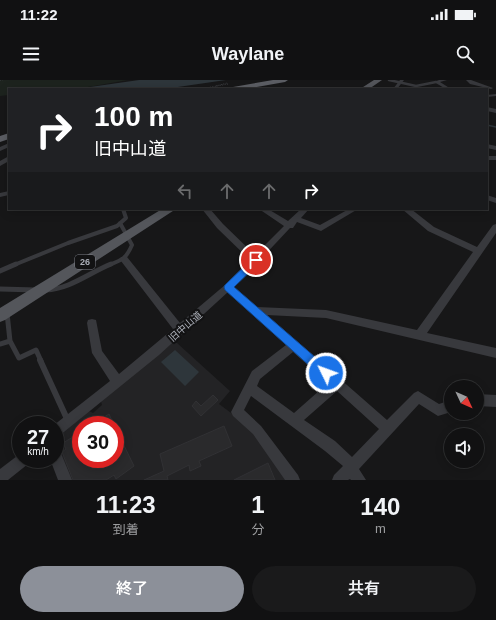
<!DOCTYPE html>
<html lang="ja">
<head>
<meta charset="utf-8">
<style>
	:root { --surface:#111112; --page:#1a1a1b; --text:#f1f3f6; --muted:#9c9d9f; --line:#303132; --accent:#8c9099 }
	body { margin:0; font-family:Helvetica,"Noto Sans JP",sans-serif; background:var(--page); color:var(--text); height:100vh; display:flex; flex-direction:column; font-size:15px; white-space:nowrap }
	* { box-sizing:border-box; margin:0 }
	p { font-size:13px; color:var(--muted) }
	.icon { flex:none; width:22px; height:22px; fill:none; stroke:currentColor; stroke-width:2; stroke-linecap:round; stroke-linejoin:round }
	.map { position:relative; height:400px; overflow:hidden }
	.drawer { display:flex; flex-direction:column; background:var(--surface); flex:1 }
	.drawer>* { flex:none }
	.guide { position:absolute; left:8px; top:8px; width:480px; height:122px; border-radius:0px; box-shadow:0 2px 10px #0003,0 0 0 1px var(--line); background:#202124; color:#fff; overflow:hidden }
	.needle { width:26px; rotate:134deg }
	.fabs { position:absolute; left:444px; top:300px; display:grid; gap:8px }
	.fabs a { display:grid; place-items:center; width:40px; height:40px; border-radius:50%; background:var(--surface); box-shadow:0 2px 10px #0003,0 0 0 1px var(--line); font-size:20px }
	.speed { position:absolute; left:12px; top:336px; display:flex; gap:8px; font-size:20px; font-weight:700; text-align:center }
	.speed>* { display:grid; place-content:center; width:52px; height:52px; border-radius:50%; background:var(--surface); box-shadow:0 2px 10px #0003,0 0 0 1px var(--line); line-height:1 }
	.speed small { font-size:10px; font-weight:400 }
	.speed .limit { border:6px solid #d22; background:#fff; color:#111 }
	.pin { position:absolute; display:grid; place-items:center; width:34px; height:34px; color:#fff; margin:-17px; border:2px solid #fff; border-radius:50%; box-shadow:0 1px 4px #0007 }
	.me { position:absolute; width:44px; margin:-22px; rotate:312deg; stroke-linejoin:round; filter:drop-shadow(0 0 3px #0008) }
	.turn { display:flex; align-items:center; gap:14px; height:84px; padding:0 20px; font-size:18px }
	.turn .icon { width:52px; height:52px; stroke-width:2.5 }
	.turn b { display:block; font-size:28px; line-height:34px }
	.lanes { display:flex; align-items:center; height:38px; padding:0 20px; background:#0003; justify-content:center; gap:20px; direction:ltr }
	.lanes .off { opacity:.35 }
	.eta { display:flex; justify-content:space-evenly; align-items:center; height:68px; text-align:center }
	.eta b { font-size:24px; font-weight:600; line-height:28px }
	.action { display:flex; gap:8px; margin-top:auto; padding:8px 20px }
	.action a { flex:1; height:46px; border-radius:24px; background:var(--accent); color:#fff; font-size:16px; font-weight:600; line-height:46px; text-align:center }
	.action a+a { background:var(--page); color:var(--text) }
	.status { display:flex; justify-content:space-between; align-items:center; height:28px; padding:0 20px; background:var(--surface); direction:ltr }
	.status svg { height:11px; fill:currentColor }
	header { display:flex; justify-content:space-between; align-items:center; height:52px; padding:0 20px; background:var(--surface); font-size:18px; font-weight:600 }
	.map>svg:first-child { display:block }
	.built { fill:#232325; fill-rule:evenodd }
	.green { fill:#1d231e }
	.water { fill:#2e363b }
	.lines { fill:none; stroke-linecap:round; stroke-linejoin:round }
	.stream { stroke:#2e363b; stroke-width:1.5 }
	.building { fill:#2a2a2c; stroke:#313134 }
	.path { stroke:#3e4044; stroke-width:1; stroke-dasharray:1 1.5; stroke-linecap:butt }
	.service-far3 { stroke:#38393d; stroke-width:2.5 }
	.service-far2 { stroke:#38393d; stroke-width:4 }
	.service-far1 { stroke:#38393d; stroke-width:5 }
	.service { stroke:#38393d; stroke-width:6 }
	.minor { fill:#38393d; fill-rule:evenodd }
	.primary { fill:#54565b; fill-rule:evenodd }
	.trunk { fill:#5c5e64; fill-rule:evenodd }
	.route { fill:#1a73e8; stroke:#114b97 }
	.labels { text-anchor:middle; stroke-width:4; stroke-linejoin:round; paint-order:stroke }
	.shield { fill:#121213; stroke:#7c7f86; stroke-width:1 }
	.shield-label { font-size:9px; font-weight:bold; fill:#aaaeb7 }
	.street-label { font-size:10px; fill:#aaaeb7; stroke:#121213 }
</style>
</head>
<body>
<div class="status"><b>11:22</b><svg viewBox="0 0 49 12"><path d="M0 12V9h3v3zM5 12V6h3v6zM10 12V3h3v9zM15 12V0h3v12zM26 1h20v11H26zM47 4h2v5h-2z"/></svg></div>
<header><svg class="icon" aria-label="menu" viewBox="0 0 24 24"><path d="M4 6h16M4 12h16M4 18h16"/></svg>Waylane<svg class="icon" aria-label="search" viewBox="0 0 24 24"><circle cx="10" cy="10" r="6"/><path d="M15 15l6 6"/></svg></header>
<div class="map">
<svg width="496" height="400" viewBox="0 0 496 400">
	<rect width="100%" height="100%" fill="#171718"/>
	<path class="built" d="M171,263H177L230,311L219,324L250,347L290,400H67L55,371V359L89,331L93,333L102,325L101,321ZM81,345H115V379H81Z"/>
	<path class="green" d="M0,0H128L77,9H9V15L0,16Z"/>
	<path class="water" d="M139,0H226L164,9H76Z
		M175,270L199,292L185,306L161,282Z"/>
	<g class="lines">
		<path class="stream" d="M487,45L496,47"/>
	</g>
	<path class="building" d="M213,315L218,320L201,336L192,326L196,321L201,326Z
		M109,334L114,345H91Z
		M224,346L232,366L199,381L201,386L190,391L189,385L167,396L168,400H144L164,391L160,374Z
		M115,347L134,386L116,399L114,395L106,400H73L62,372L66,369L63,363L81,352V379H115Z
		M268,383L275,400H234Z"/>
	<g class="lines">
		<path class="path" d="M0,0H3
			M216,6L227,3
			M200,9L228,4"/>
		<path class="service-far3" d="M389,0L416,6L436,2"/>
		<path class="service-far2" d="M14,185L68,163L117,146L126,138L123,129
			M109,185C122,180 126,179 132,165L120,143"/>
		<path class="service-far1" d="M0,191L16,184
			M0,209L36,210
			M46,210C70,209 89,193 111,184
			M7,233L10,261L19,278L36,270L41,281
			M0,264L10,261"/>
		<path class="service" d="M40,280L68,341"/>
		<path class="minor" d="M400,0H404L397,9H393Z
			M439,0H447L440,2L451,9H446L434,2Z
			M466,0H471L493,8L491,9L470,4Z
			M496,14V16L487,17V15Z
			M487,27L496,29V33L487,31Z
			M9,63V67L0,71V67Z
			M487,64L496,66V70L487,68Z
			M9,76V81L0,86V81Z
			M487,76H496V80H487Z
			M9,111V115L0,117V113Z
			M487,115L496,118V123L487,120Z
			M202,129H210L223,144L255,175L284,146L259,129H268L288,141L301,129H309L301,138L320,145L349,129H358L321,151L297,142L293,148H290L260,180L259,183L256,184L234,207L257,227L326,230L417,250L473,172L428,151L402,129H411L434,147L477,167L493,145L496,144V153L427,253L496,268V278L326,238L267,235L387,340L414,313L418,311L439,324L451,320V332L438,336L419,324L359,389L366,400H351L350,399L348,400H332L334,395L343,386L325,371L251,316L244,330L261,346L298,395L300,400H285L253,354L233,336L231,332L252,291L286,265L228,212L159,275L59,356L55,358V345H54L110,301L92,273L87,243L88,240L92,239L96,240L102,271L119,294L173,249L121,181L120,179L121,177H127L180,243L225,205L250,180L217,148ZM293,272L328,303L294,333L257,306L260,299ZM337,311L379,349L352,377L335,361L304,340Z
			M477,314L496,315V327L477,326Z
			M55,369L60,371L72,400H58L50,379H55Z
			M21,373V379H30L28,384L8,400H0V389Z"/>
		<path class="primary" d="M374,0H382L369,9H360Z
			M162,129H176L5,240L0,242V228Z"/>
		<path class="trunk" d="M273,0H288L285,2L245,9H229L233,7Z
			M9,53V59L0,62V56Z"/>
	</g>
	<path class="route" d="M256,177L259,178L260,180L259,183L234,207L330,290L332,293L330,297L326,299L322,297L225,210L224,207L225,205L253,178Z"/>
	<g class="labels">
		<rect class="shield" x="75" y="175" width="20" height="14" rx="3"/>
		<g class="shield-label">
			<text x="85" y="185">26</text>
		</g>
		<g class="street-label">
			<text transform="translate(185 246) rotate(-41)" y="4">旧中山道</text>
		</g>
	</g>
</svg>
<div class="fabs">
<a><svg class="needle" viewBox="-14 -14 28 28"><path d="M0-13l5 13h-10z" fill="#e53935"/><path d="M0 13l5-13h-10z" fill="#9c9d9f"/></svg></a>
<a><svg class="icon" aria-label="sound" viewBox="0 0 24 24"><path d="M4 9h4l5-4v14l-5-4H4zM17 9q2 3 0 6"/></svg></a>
</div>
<div class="speed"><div>27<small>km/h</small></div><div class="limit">30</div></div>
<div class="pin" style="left:256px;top:180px;background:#d93025"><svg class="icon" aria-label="arrive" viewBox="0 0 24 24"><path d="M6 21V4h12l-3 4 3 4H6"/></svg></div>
<svg class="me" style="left:326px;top:293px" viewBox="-20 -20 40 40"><circle r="17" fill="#1a73e8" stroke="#fff" stroke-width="3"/><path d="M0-11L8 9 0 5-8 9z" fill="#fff"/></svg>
<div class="guide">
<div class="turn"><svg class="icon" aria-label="right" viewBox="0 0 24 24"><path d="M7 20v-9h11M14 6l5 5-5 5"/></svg><div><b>100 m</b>旧中山道</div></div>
<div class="lanes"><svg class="icon off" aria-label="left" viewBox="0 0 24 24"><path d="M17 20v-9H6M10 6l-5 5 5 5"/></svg><svg class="icon off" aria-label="ahead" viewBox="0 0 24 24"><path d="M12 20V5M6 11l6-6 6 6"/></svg><svg class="icon off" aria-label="ahead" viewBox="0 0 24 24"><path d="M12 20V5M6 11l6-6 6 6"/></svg><svg class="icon" aria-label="right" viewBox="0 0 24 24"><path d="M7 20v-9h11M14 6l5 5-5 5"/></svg></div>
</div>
</div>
<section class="drawer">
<div class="eta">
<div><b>11:23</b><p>到着</p></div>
<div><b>1</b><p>分</p></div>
<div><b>140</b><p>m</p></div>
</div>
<div class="action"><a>終了</a><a>共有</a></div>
</section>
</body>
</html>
